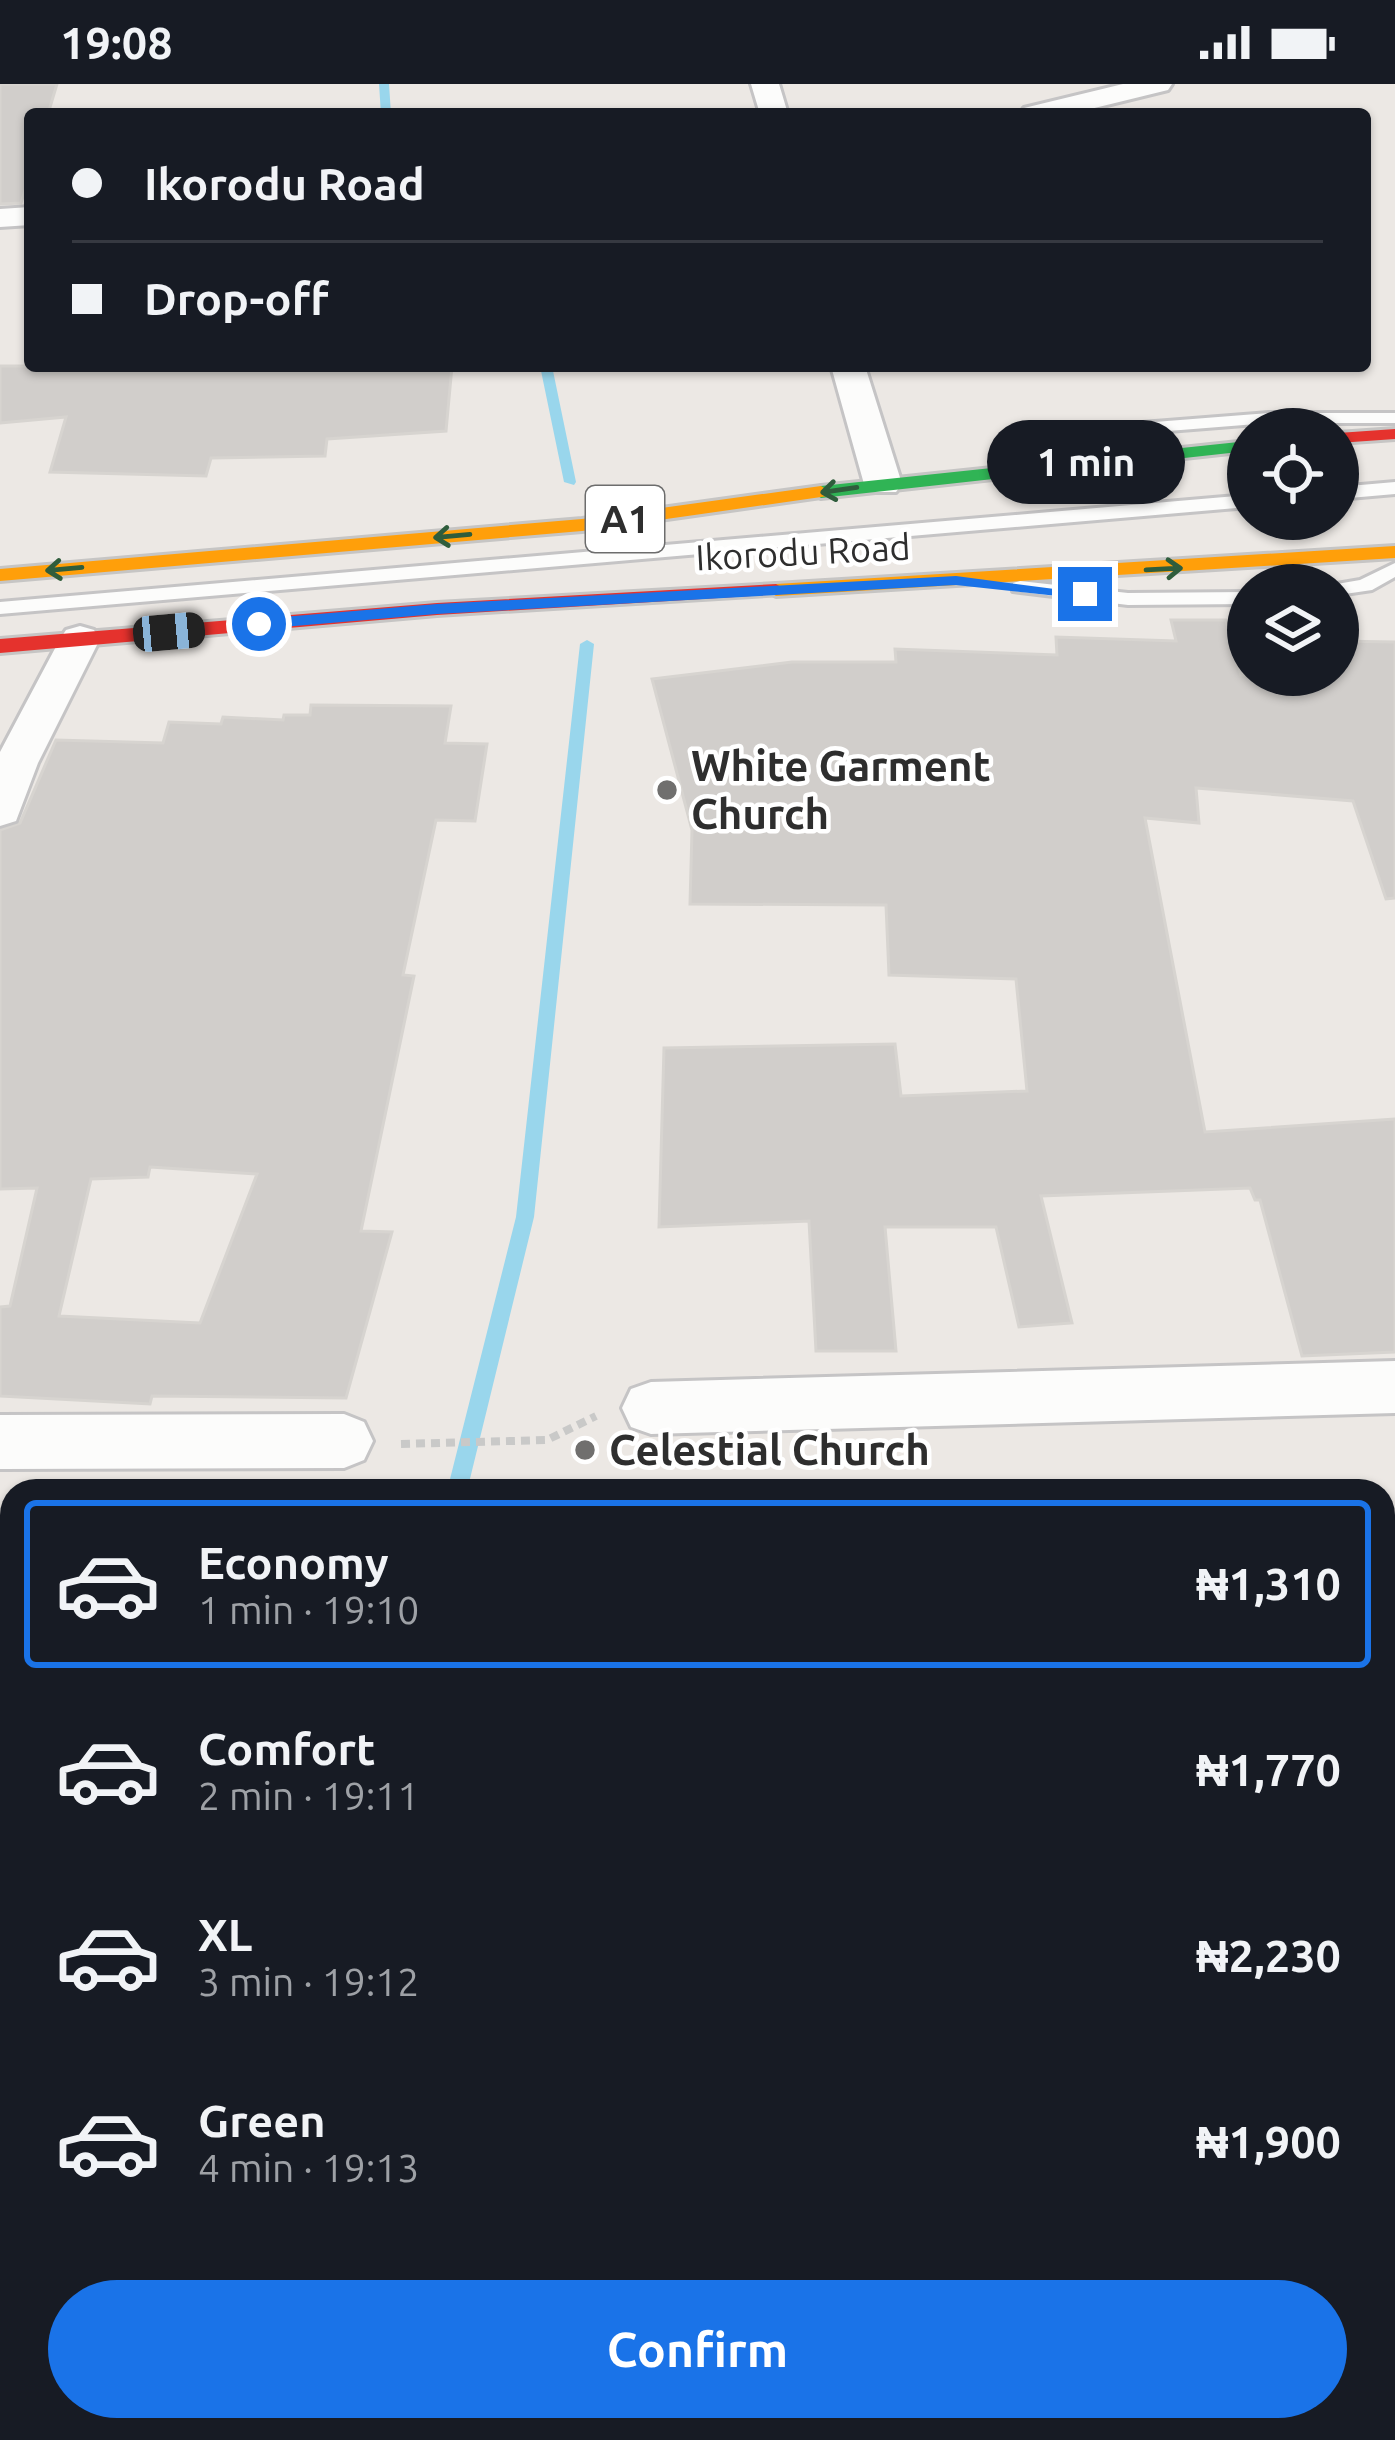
<!DOCTYPE html>
<meta charset="utf-8">
<style>
:root{--surface:#171b24;--page:#242831;--text:#f1f3f6;--muted:#9ea1a6;--line:#363941;--accent:#1a73e8}
body{margin:0;font-family:Ubuntu,sans-serif;background:var(--page);color:var(--text);height:100vh;display:flex;flex-direction:column;font-size:45px;white-space:nowrap}
*{box-sizing:border-box;margin:0}
p{font-size:39px;color:var(--muted)}
.icon{flex:none;width:66px;height:66px;fill:none;stroke:currentColor;stroke-width:2;stroke-linecap:round;stroke-linejoin:round}
.map{position:relative;flex:1;overflow:hidden}
.details{position:absolute;left:0px;top:1395px;width:1395px;height:963px;display:flex;flex-direction:column;background:var(--surface);border-radius:36px 36px 0 0;box-shadow:0 3px 9px #0004}
.details>*{flex:none}
.hud{position:absolute;left:24px;top:24px;width:1347px;height:264px;border-radius:12px;box-shadow:0 3px 9px #0004;display:grid;align-content:center;height:264px;padding:0 48px;background:var(--surface)}
.fabs{position:absolute;left:1227px;top:324px;display:grid;gap:24px}
.fabs a{display:grid;place-items:center;width:132px;height:132px;border-radius:50%;background:var(--surface);box-shadow:0 3px 9px #0004;font-size:60px}
.end{position:absolute;width:54px;height:54px;margin:-27px;border:15px solid #1a73e8;background:#fff;box-shadow:0 0 0 6px #fff}
.from{border-radius:50%}
.bubble{position:absolute;height:84px;border-radius:42px;background:var(--surface);box-shadow:0 3px 9px #0004;font-size:39px;font-weight:600;line-height:84px;text-align:center}
.car{position:absolute;width:36px;height:72px;margin:-36px -18px;border-radius:15px;box-shadow:0 0 9px 3px #0007;background:linear-gradient(#222 24%,#8ab4d8 0 40%,#222 0 76%,#8ab4d8 0 86%,#222 0)}
.hud b{display:flex;align-items:center;gap:42px;height:114px;font-size:45px}
.hud b+b{border-top:3px solid var(--line)}
.hud i{width:30px;height:30px;background:var(--text)}
ul{padding:21px 0 0;list-style:none}
li{display:flex;align-items:center;gap:36px;height:168px;margin:0 24px 18px;padding:0 24px;border:6px solid transparent;border-radius:12px}
li div{flex:1}
li b{display:block;font-size:45px}
li em{font-style:normal;font-weight:600}
li.on{border-color:var(--accent)}
li>.icon{width:108px;height:108px;stroke-width:1.5}
.cta{display:flex;gap:24px;margin-top:auto;padding:24px 48px}
.cta a{flex:1;height:138px;border-radius:72px;background:var(--accent);color:#fff;font-size:48px;font-weight:600;line-height:138px;text-align:center}
.status{display:flex;justify-content:space-between;align-items:center;height:84px;padding:0 60px;background:var(--surface);direction:ltr}
.status svg{height:33px;fill:currentColor}
.map>svg:first-child{display:block}
.lines{fill:none;stroke-linecap:round;stroke-linejoin:round}
.stream{fill:#99d6ec;fill-rule:evenodd}
.building{fill:#d1cecb;stroke:#d7d4d0;stroke-width:3;fill-rule:evenodd}
.lane-casing{stroke:#c5c4c5;stroke-width:6}
.street-casing{stroke:#c5c4c5;stroke-width:6}
.fast-casing{stroke:#c6c5c4;stroke-width:6}
.slow-casing{stroke:#c6c5c4;stroke-width:6}
.jam-casing{stroke:#c6c5c4;stroke-width:6}
.path{stroke:#c9c9c8;stroke-width:8;stroke-dasharray:9 6;stroke-linecap:butt}
.lane{fill:#fcfcfb;fill-rule:evenodd}
.street{fill:#fcfcfb;fill-rule:evenodd}
.fast{fill:#30b455;fill-rule:evenodd}
.slow{fill:#ff9f0a;fill-rule:evenodd}
.jam{fill:#e5322d;fill-rule:evenodd}
.oneway{stroke:#2f5d3c}
.route{fill:#1a73e8}
.poi-dot{fill:#706f6e;stroke:#fff;stroke-width:4.5}
.labels{text-anchor:middle;stroke-width:9;stroke-linejoin:round;paint-order:stroke}
.far-street-label{font-size:36px;fill:#2e2e2e;stroke:#fff}
.shield{fill:#fff;stroke:#6d6d6d;stroke-width:3}
.shield-label{font-size:39px;font-weight:bold;fill:#2e2e2e}
.poi-label{font-size:42px;font-weight:bold;fill:#2e2e2e;stroke:#fff;text-anchor:start}
</style>
<div class="status"><b>19:08</b><svg viewBox="0 0 49 12"><path d="M0 12V9h3v3zM5 12V6h3v6zM10 12V3h3v9zM15 12V0h3v12zM26 1h20v11H26zM47 4h2v5h-2z"/></svg></div>
<div class="map">
<svg width="1395" height="2356" viewBox="0 0 1395 2356">
<rect width="100%" height="100%" fill="#ece8e4"/>
<g class="lines">
<path class="stream" d="M379,0h10l2,30h-10z
M540,282h12l24,116 -2,3 -10,-3z
M587,556l7,4 -60,573 -67,274h-20l69,-274 64,-573z
M341,2346h26l-1,10h-26z"/>
</g>
<path class="building" d="M0,0h57l-9,30h-18v60l-9,29 -21,1z
M0,282h452l-6,65 -119,8 -2,17 -114,2 -5,18 -156,-4 16,-55 -66,6z
M1171,536h55l15,55h97v-34l57,1v256l-9,1 -33,-98 -157,-13 3,35 -54,-5 60,314 190,-13v233l-93,4 -42,-156h-5l-5,-12 -209,8 31,127 -53,4 -23,-100h-111l11,124h-80l-7,-130 -150,6 5,-179 231,-4 6,52 126,-5 -11,-112 -127,-4 -3,-70 -196,-1 2,-74 -40,-151 140,-17h104l-1,-13 162,6 -1,-18 120,4z
M311,621l140,1 -6,37 42,1 -12,77 -39,-1 -33,155 11,1 -53,255 31,1 -46,166 -194,-2 -2,8 -150,-8v-89l10,-1 27,-118 -37,1v-359l20,-7 36,-83 107,3 6,-21 52,2 2,-7 60,3 1,-5h26zM150,1083l107,7 -57,149 -141,-7 32,-137 57,-2z"/>
<g class="lines">
<g class="lane-casing">
<path id="lane" d="M1269,329h126v10h-126l-126,10 -128,35 -9,-5 136,-40z
M1395,398v12l-57,5v-12z
M1248,411v12l-1248,107v-12z
M1395,479v14l-23,13 -34,5v-10h-7l29,-5z
M1020,497l108,12 120,-1v12l-120,1 -115,-14v-8z"/>
</g>
<g class="street-casing">
<path id="street" d="M751,0h28l9,30h-28z
M1123,0h49l-4,6 -98,24h-50l4,-6z
M30,123v18l-30,2v-18z
M831,282h34l37,118 -6,8h-26l-6,-8z
M80,542l14,4 6,9 -62,124 -22,58 -16,5v-74l60,-113 6,-9z
M1395,1277v52l-744,21 -20,-7 -9,-19 9,-19 20,-7z
M344,1330l20,8 9,19 -9,19 -20,8 -344,1v-54z
M1383,1985l12,5v94l-12,-4z"/>
</g>
<g class="fast-casing">
<path id="fast" d="M1248,357v10l-427,47 -9,-6 9,-6z"/>
</g>
<g class="slow-casing">
<path id="slow" d="M821,402l9,6 -2,4 -246,35 -582,50v-12l582,-50z
M1395,462v12l-619,38 -10,-6 10,-6z"/>
</g>
<g class="jam-casing">
<path id="jam" d="M1395,345v10l-57,4v-10z
M776,500l10,6 -3,4 -346,21 -437,38v-14l437,-36z"/>
</g>
<path class="path" d="M401,1360l146,-4 49,-24"/>
<use href="#lane" class="lane"/>
<use href="#street" class="street"/>
<use href="#fast" class="fast"/>
<use href="#slow" class="slow"/>
<use href="#jam" class="jam"/>
</g>
<defs><path id="oneway-shaft" d="M-6 0H5M1.5-3L5.5 0L1.5 3" fill="none" stroke-width="1.6" stroke-linecap="round" stroke-linejoin="round" transform="scale(3)"/></defs>
<g class="oneway">
<use href="#oneway-shaft" transform="translate(839 406) rotate(172)"/>
<use href="#oneway-shaft" transform="translate(452 452) rotate(175)"/>
<use href="#oneway-shaft" transform="translate(64 485) rotate(175)"/>
<use href="#oneway-shaft" transform="translate(1164 485) rotate(-3)"/>
</g>
<path class="route" d="M956,492l137,18 -8,5 -129,-14 -519,29 -178,15 -8,-5 8,-5 178,-15z"/>
<g class="poi-dot">
<circle cx="667" cy="706" r="12"/>
<circle cx="585" cy="1366" r="12"/>
</g>
<g class="labels">
<g class="far-street-label">
<text transform="translate(803 468) rotate(-3)" y="13">Ikorodu Road</text>
</g>
<rect class="shield" x="586" y="402" width="78" height="66" rx="9"/>
<g class="shield-label">
<text x="625" y="449">A1</text>
</g>
<g class="poi-label">
<text x="691" y="697">White Garment<tspan x="691" dy="48">Church</tspan></text>
<text x="609" y="1381">Celestial Church</text>
</g>
</g>
</svg>
<div class="fabs">
<a><svg class="icon" aria-label="locate" viewBox="0 0 24 24"><circle cx="12" cy="12" r="6"/><path d="M12 2v4M12 18v4M2 12h4M18 12h4"/></svg></a>
<a><svg class="icon" aria-label="layers" viewBox="0 0 24 24"><path d="M12 4l9 5-9 5-9-5zM3 14l9 5 9-5"/></svg></a>
</div>
<i class="end from" style="left:259px;top:540px"></i>
<i class="end" style="left:1085px;top:510px"></i>
<div class="bubble" style="left:987px;top:336px;width:198px">1 min</div>
<i class="car" style="left:169px;top:548px;rotate:85deg"></i>
<div class="hud">
<b><i class="from"></i>Ikorodu Road</b>
<b><i></i>Drop-off</b>
</div>
<section class="details">
<ul>
<li class="on"><svg class="icon" aria-label="car" viewBox="0 0 24 24"><path d="M5 17H2v-5l4-1 3-4h7l3 4 3 1v5h-3M9 17h6M6 11h13"/><circle cx="7" cy="17" r="2"/><circle cx="17" cy="17" r="2"/></svg><div><b>Economy</b><p>1 min · 19:10</p></div><em>₦1,310</em></li>
<li><svg class="icon" aria-label="car" viewBox="0 0 24 24"><path d="M5 17H2v-5l4-1 3-4h7l3 4 3 1v5h-3M9 17h6M6 11h13"/><circle cx="7" cy="17" r="2"/><circle cx="17" cy="17" r="2"/></svg><div><b>Comfort</b><p>2 min · 19:11</p></div><em>₦1,770</em></li>
<li><svg class="icon" aria-label="car" viewBox="0 0 24 24"><path d="M5 17H2v-5l4-1 3-4h7l3 4 3 1v5h-3M9 17h6M6 11h13"/><circle cx="7" cy="17" r="2"/><circle cx="17" cy="17" r="2"/></svg><div><b>XL</b><p>3 min · 19:12</p></div><em>₦2,230</em></li>
<li><svg class="icon" aria-label="car" viewBox="0 0 24 24"><path d="M5 17H2v-5l4-1 3-4h7l3 4 3 1v5h-3M9 17h6M6 11h13"/><circle cx="7" cy="17" r="2"/><circle cx="17" cy="17" r="2"/></svg><div><b>Green</b><p>4 min · 19:13</p></div><em>₦1,900</em></li>
</ul>
<div class="cta"><a>Confirm</a></div>
</section>
</div>
